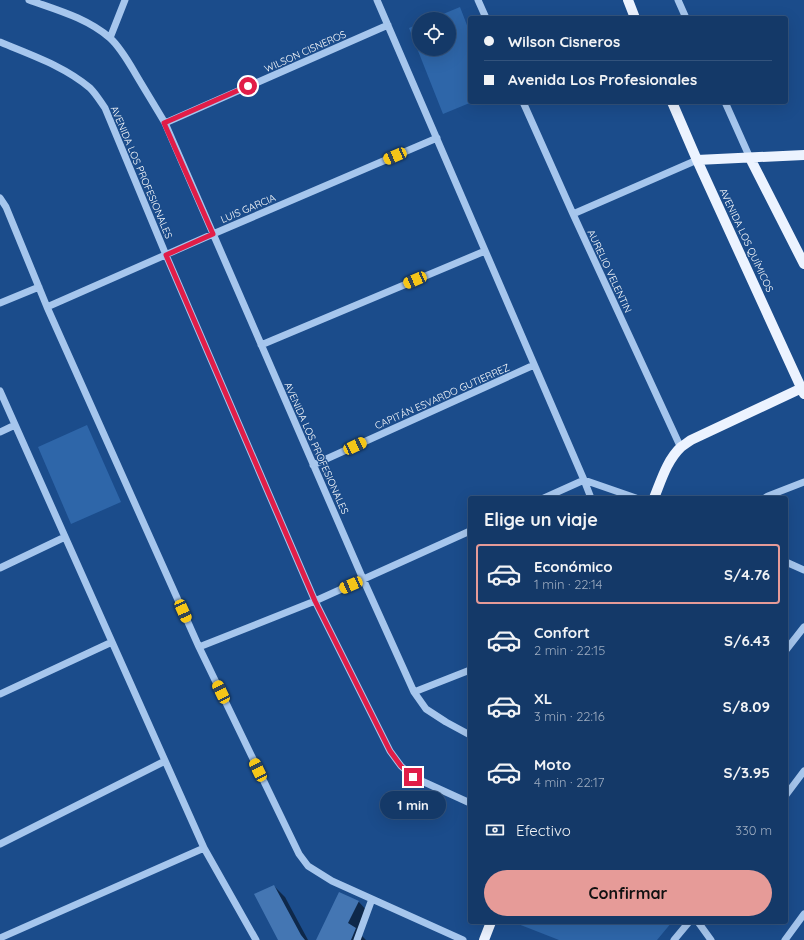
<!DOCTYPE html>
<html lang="es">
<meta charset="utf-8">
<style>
:root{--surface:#143968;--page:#1d406e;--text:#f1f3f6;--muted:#9dacc0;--line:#33537c;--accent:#e69b98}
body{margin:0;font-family:Quicksand,sans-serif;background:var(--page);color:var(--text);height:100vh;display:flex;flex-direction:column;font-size:15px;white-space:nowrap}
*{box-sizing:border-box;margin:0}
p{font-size:13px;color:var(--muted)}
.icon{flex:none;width:22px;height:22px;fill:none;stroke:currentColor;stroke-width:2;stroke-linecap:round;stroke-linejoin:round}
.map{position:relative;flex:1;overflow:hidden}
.panel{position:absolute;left:468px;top:496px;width:320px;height:428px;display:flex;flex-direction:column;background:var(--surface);border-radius:4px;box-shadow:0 4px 16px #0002,0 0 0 1px var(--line)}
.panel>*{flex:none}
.top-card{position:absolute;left:468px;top:16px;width:320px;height:88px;border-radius:4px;box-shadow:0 4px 16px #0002,0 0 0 1px var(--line);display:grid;align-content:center;height:88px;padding:0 16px;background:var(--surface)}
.controls{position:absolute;left:412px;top:12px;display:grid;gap:8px}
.controls a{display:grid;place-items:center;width:44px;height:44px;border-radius:50%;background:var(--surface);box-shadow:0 4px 16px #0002,0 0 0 1px var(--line);font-size:20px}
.end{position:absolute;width:18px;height:18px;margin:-9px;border:5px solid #e11d48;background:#fff;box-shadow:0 0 0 2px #fff}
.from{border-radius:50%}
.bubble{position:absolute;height:28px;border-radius:14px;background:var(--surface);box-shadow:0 4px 16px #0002,0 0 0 1px var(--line);font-size:13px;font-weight:700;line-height:28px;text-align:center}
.car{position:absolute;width:12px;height:24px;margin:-12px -6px;border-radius:5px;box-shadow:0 0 3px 1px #0007;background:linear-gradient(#f5c518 24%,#345 0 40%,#f5c518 0 76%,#345 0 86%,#f5c518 0)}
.top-card b{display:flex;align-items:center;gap:14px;height:38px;font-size:15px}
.top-card b+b{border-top:1px solid var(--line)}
.top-card i{width:10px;height:10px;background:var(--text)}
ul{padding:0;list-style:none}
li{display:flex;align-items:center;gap:12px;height:60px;margin:0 8px 6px;padding:0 8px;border:2px solid transparent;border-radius:4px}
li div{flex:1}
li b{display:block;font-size:15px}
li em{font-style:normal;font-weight:700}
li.active{border-color:var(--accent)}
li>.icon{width:36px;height:36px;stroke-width:1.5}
h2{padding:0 16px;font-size:18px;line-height:48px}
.pay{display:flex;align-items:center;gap:10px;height:44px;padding:0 16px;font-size:15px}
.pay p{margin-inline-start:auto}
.action{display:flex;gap:8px;margin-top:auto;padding:8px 16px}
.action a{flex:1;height:46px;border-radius:24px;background:var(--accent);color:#111;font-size:16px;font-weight:700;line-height:46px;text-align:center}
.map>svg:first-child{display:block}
.green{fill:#2e66a9}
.shadow{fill:#0007}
.building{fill:#4476b3}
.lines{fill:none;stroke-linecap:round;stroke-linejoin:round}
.minor{stroke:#a6c6ed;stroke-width:7}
.major{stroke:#ecf3ff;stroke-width:10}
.route{stroke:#e11d48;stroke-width:5}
.labels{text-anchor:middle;stroke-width:3;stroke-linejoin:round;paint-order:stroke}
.street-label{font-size:10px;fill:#fff;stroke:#1b4c8b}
</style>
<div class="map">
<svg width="804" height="940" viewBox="0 0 804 940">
<rect width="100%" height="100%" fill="#1b4c8b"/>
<path class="green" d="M460,7l10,26v69h2l-29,12 -34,-86 10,-4v25h30v-30h-18z
M87,425l34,77 -50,22 -33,-77z
M513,922h159l-15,18h-98z"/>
<path class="shadow" d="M274,886l11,11 23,43h-29z
M358,901l11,12 -10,20 7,7h-48z"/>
<path class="building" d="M274,885l27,50 4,5h-27l-24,-46z
M339,892l20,9 -11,22 8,5 -5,12h-35z"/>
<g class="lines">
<path class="minor" d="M29,0c28,10 58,18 81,38 10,9 18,23 25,35 10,17 20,33 30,50l198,456 51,113 12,17 20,13 24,13
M377,0l207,480 7,18
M478,0l8,18
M678,0l8,18
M110,38l15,-38
M0,42c31,13 64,24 90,46 6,6 10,13 15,20l61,147 149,346 75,150 11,15 12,11 57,26
M523,102l50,112 108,234
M725,102l25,56
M165,123l223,-98
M0,198l6,9 41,100 152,340 100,207 9,12 24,15 131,59
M573,214l124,-54
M0,303l39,-16
M47,307l166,-73 224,-96
M261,345l224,-94
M0,391l204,457 52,92
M0,432l15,-7
M313,465l221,-100
M544,498l40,-18 52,18
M765,498l3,-2 36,-14
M786,562l18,8
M0,568l65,-31
M199,647l116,-46 155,-70
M786,650l18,-23
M414,692l56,-22
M0,694l112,-52
M786,795l18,-24
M0,844l165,-83
M698,922l13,18
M0,938l204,-90
M357,940l15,-41
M674,940l15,-18
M785,940l19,-26"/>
<path class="major" d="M628,0l7,18
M672,102l25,58 107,234
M750,158l54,106
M697,160l107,-5
M654,498c7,-17 13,-38 27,-51 3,-2 7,-5 10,-7l113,-53
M484,940l7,-18"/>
</g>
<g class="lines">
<path class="route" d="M248,86l-84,37 49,111 -47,21 149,346 75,150 11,15 12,11"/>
</g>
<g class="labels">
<g class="street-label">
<text transform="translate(305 51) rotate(-24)" y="4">WILSON CISNEROS</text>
<text transform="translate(142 172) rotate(67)" y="4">AVENIDA LOS PROFESIONALES</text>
<text transform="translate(248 208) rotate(-23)" y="4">LUIS GARCIA</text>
<text transform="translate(747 240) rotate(65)" y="4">AVENIDA LOS QUÍMICOS</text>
<text transform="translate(610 271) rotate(65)" y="4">AURELIO VELENTIN</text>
<text transform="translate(442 396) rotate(-24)" y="4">CAPITÁN ESVARDO GUTIERREZ</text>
<text transform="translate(317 448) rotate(66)" y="4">AVENIDA LOS PROFESIONALES</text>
</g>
</g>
</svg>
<div class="controls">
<a><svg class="icon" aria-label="locate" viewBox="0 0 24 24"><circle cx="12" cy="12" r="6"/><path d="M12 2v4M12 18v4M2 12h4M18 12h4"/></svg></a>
</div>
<i class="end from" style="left:248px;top:86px"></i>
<i class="end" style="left:413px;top:777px"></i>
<div class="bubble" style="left:380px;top:791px;width:66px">1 min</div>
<i class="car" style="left:395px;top:156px;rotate:247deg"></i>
<i class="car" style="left:415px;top:280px;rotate:247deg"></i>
<i class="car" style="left:355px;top:446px;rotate:65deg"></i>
<i class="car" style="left:351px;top:585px;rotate:246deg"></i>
<i class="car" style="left:183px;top:611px;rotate:156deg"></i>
<i class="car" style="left:221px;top:692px;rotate:334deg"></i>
<i class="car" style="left:258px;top:770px;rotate:334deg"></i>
<div class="top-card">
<b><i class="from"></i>Wilson Cisneros</b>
<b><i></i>Avenida Los Profesionales</b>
</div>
<section class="panel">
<h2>Elige un viaje</h2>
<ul>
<li class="active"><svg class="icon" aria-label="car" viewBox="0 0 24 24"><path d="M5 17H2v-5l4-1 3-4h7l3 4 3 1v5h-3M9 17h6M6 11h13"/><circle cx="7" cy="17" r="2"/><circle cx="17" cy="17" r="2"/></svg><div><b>Económico</b><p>1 min · 22:14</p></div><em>S/4.76</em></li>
<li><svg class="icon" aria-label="car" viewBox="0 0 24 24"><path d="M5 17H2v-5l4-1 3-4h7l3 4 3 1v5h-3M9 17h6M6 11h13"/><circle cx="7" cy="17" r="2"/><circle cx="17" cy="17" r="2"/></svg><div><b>Confort</b><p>2 min · 22:15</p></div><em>S/6.43</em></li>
<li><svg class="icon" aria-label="car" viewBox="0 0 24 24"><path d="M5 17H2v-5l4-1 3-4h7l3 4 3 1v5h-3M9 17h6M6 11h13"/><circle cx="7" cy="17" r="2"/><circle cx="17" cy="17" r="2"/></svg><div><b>XL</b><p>3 min · 22:16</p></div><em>S/8.09</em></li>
<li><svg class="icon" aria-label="car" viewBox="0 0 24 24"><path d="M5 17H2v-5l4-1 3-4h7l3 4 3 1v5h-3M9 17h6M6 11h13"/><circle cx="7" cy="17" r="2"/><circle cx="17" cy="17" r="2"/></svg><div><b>Moto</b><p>4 min · 22:17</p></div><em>S/3.95</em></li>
</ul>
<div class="pay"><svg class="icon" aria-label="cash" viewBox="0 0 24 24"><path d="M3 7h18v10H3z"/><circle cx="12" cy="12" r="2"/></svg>Efectivo<p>330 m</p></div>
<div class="action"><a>Confirmar</a></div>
</section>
</div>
